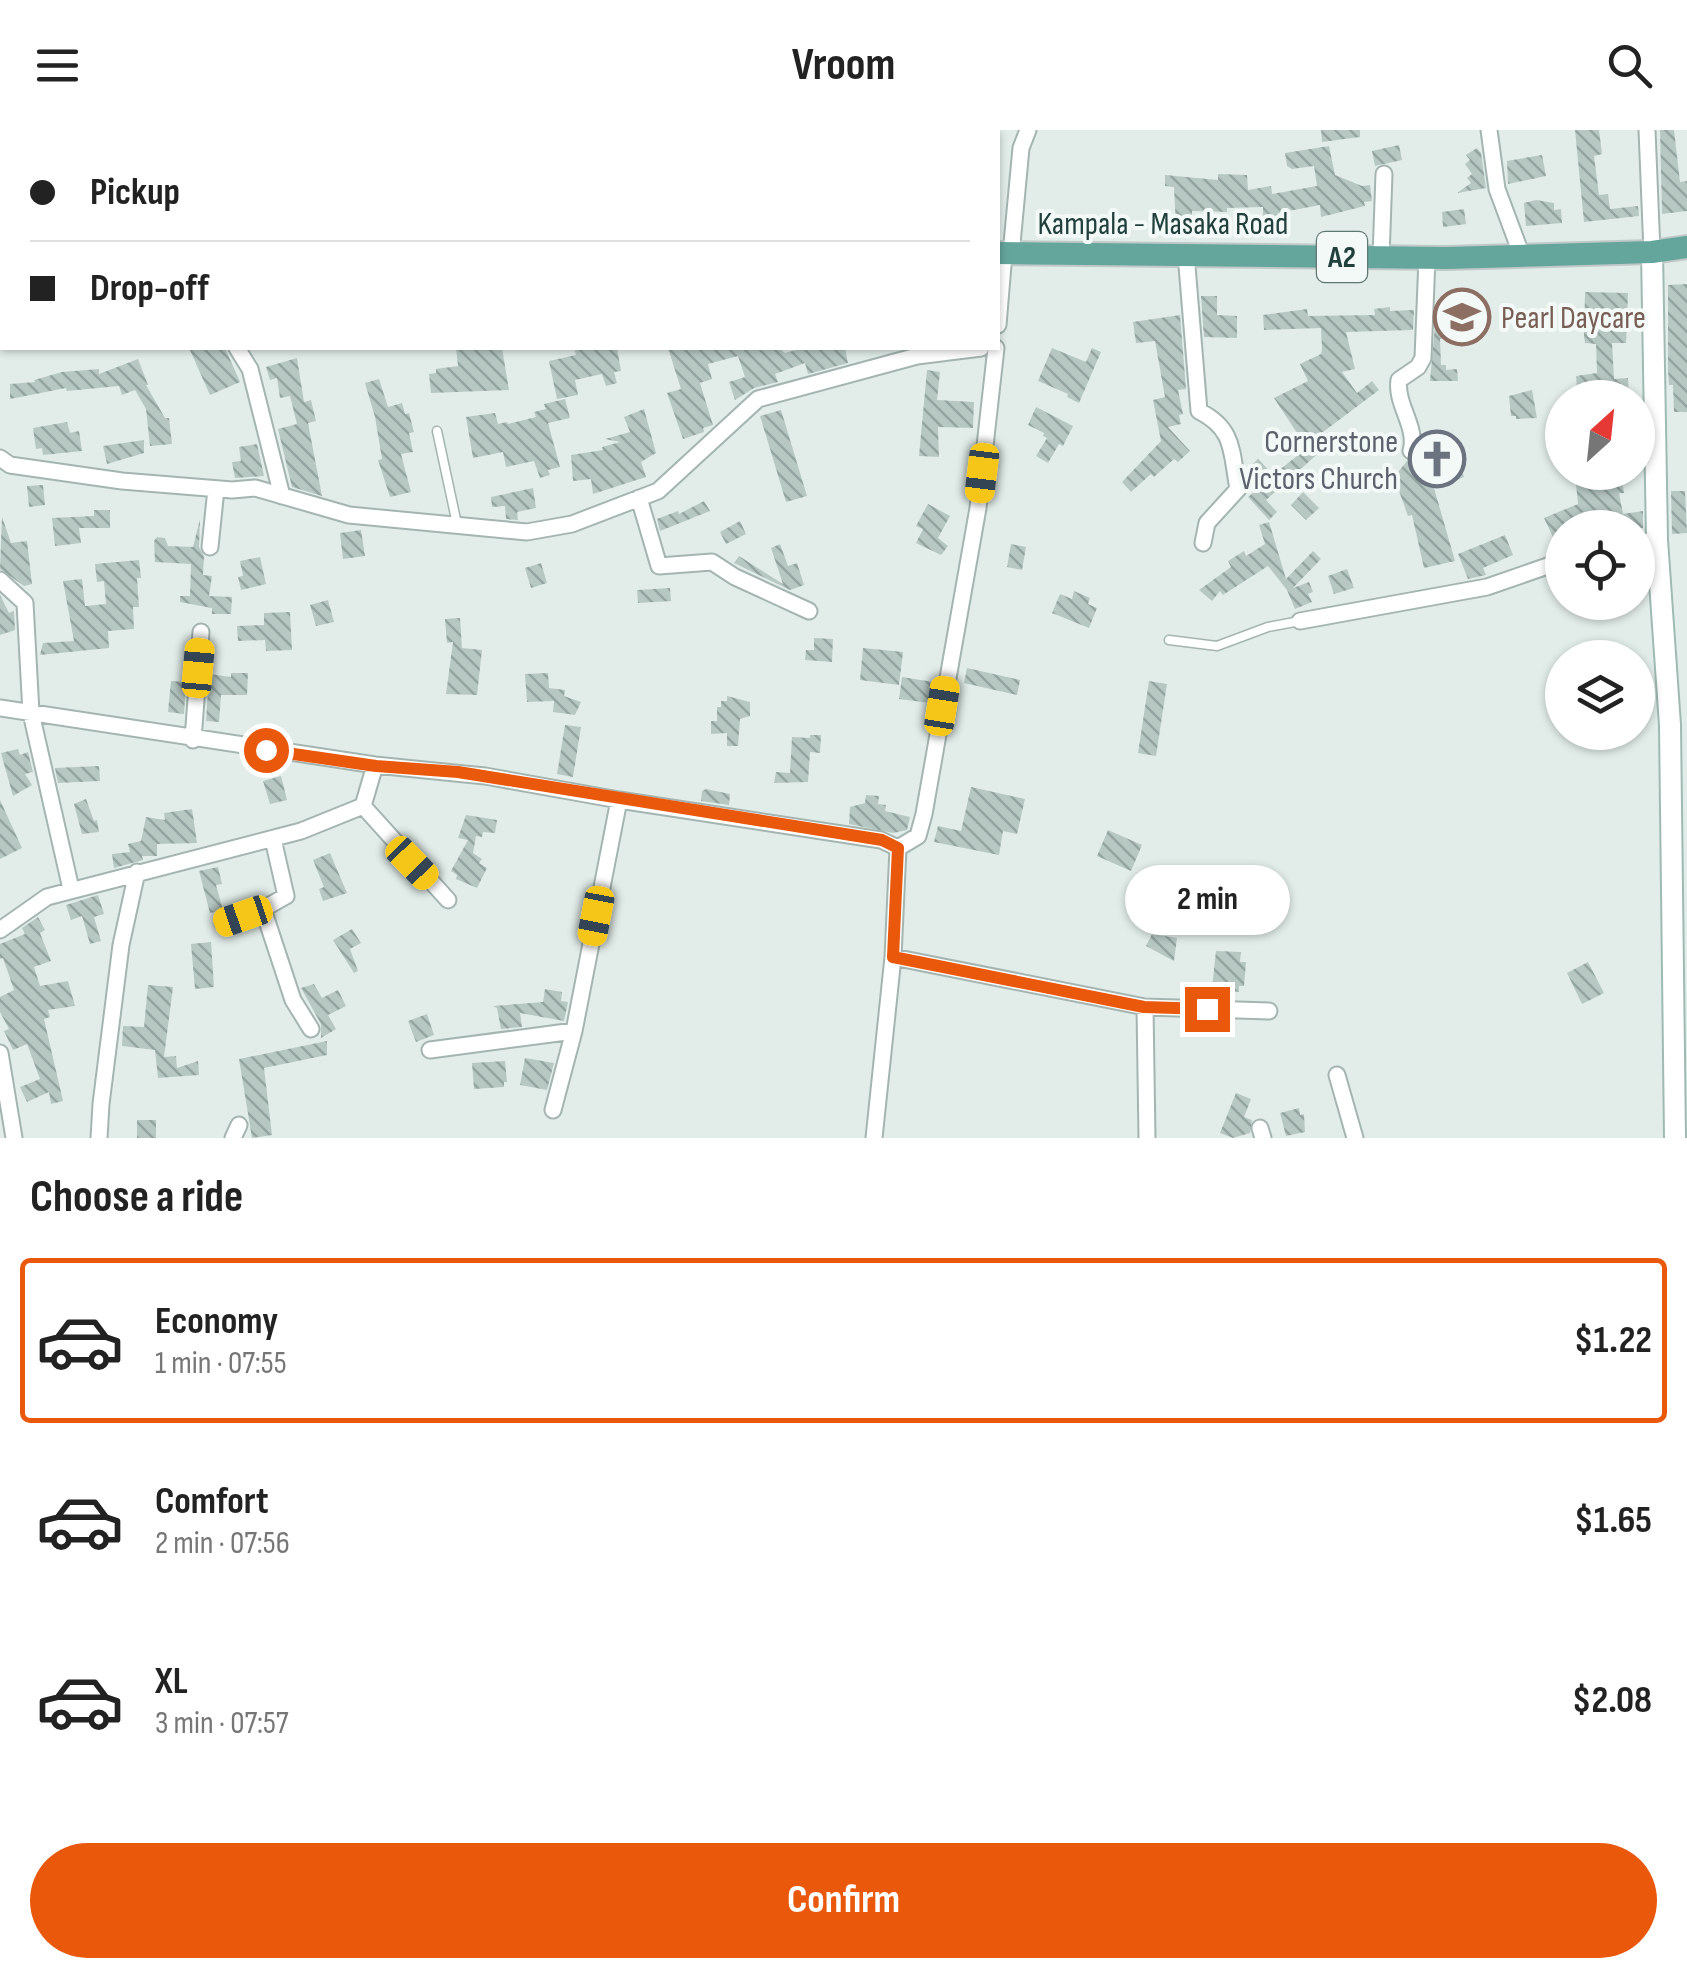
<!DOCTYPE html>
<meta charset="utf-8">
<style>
:root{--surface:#fff;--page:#f2f2f2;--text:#222;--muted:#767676;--line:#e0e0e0;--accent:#ea580c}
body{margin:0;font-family:"Sofia Sans Condensed",sans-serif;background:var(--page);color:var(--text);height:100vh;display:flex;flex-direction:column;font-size:38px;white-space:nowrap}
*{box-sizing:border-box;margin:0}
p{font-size:32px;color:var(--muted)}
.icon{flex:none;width:55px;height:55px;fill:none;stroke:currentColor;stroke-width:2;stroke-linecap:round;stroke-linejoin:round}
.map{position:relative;height:1008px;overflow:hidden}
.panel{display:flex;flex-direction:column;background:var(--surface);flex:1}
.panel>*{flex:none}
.guide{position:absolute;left:0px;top:0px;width:1000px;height:220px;box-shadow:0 2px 8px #0004;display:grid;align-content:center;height:220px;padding:0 30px;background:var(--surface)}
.needle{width:65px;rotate:27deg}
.fabs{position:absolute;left:1545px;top:250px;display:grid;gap:20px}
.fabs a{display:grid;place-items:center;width:110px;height:110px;border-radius:50%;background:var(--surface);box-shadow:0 2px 8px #0004;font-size:50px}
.end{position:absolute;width:45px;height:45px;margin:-22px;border:12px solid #ea580c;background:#fff;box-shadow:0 0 0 5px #fff}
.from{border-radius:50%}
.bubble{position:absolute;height:70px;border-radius:35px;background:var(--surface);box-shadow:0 2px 8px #0004;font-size:32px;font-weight:700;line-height:70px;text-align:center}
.car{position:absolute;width:30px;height:60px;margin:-30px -15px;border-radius:12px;box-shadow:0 0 8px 2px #0007;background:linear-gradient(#f5c518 24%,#345 0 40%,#f5c518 0 76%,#345 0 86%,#f5c518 0)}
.guide b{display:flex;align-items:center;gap:35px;height:95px;font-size:38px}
.guide b+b{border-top:2px solid var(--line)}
.guide i{width:25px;height:25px;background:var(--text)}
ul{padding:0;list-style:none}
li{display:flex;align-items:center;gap:30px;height:165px;margin:0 20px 15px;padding:0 10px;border:5px solid transparent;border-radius:10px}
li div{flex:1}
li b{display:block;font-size:38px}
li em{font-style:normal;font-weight:700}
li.current{border-color:var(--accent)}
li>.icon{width:90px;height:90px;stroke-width:1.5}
h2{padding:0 30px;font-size:45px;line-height:120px}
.button{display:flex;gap:20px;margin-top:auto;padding:20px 30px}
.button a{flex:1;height:115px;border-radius:60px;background:var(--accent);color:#fff;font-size:40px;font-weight:700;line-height:115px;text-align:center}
header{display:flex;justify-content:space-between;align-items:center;height:130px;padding:0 30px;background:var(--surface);font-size:45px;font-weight:700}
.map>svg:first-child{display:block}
.building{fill:url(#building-back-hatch)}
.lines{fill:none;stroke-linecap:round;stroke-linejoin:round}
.lane-casing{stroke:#a4b5b1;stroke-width:11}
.street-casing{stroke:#a4b5b1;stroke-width:19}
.secondary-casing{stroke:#9fbab3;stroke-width:24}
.primary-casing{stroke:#c1c9c8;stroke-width:26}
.lane{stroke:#fff;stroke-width:8}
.street{stroke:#fff;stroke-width:15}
.secondary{stroke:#fff;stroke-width:20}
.primary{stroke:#64a59c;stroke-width:22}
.route{stroke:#ea580c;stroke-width:12}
.labels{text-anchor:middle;stroke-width:8;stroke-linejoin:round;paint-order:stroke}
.shield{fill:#f3f9f7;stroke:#607773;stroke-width:2.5}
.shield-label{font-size:30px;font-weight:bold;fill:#213f3b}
.street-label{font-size:32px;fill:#213f3b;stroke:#f3f9f7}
.education-label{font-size:32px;fill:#785e54;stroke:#f3f9f7;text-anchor:start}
.worship-label{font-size:32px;fill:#5b616d;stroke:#f3f9f7;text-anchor:end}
</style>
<header><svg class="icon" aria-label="menu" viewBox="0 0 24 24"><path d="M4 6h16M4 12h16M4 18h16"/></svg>Vroom<svg class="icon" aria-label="search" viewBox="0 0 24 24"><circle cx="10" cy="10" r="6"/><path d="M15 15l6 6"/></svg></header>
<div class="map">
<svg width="1687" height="1008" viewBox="0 0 1687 1008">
<defs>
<pattern id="building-back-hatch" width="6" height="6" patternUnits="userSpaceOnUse" patternTransform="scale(2.5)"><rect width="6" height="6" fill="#b7c8c3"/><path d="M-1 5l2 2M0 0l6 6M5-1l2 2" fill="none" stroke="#94a4a0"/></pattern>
</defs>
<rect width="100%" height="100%" fill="#e2ede9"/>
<path class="building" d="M1321,0h39v7l-38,5z
M1575,0h24l3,24 -8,2 5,39 9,-1 2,15 28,-3 1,10 -55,6z
M1660,0h14l6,52 7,-1v30l-25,3z
M1399,15l3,15 -27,6 -3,-15z
M1329,16l6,29 27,11 8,-1 2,16 -8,1 1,4 -44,11 -1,-12 -42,8v13h-15v-19l-36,1v4l-35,-1v15h-16l-2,-39 -9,-1v-11l53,5v-6l29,1 1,15 23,-4 1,8 45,-8 -3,-20 -22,3 -5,-3 -2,-13z
M1477,18l4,5 5,35 -29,5 14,-10 -4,-5 5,-4 -7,-10 5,-4 -4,-5z
M1542,25l4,21 -38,8 -1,-23z
M1536,70l18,3v7l7,-1 1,14 -36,3 -2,-23z
M1464,79l2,15 -23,3 -1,-15z
M1687,154v128h-13l-1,-27h-4l-1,-15v-85z
M1585,162l43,1 -2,50h-14l2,36 14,-1 1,17 -47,3v-10l-5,1 -1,-13 21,-3 -1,-29 -11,-1 -1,-6z
M1201,166h16v19l20,1v22l-33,-1z
M1390,177v4l24,-1 -1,20 -67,2 9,37 -13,3 15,21 15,-12 7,9 -56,42 9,9 -66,59 11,12 -8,8 -21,-23 11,-9 -13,-18 12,-11 15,16 34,-27 -33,-50 34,-17 -8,-17 21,-10 1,-5 -1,-21 -57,2 -1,-15 44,-6 1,7 67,-1 -1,-6z
M1180,185l6,74 -8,1 5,24 -4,1 2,9 -13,3 22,24 -12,11 -4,-3 -20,18 -3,-3 -20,18 -9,-10 39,-41 -8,-41 12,-3 -10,-56 -19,2 -3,-21z
M1436,185h29l1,22 -26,2 1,26h5v5l11,-1 1,12h-28z
M189,218h36l15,34 -30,13z
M456,218h46l7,42 -78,3 -2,-19 7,-1v-4l22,-3z
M574,218h43l4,23 -7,1 3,11 -11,3 -4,-12 -27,6 3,15 -21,4 -8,-38 27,-6z
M668,218h111l6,5 18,-5h42l3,15 -40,11 -3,-11 -30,11 3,8 -24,6 -19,12 -6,-18 16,-5 -7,-21 -30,8 4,15 -12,4 13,42 -10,3 1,4 -21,7 -16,-46 14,-4z
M1052,218l34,14 6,-14 9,4 -22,51 -12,-6 1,-3 -30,-13z
M297,228l7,44 7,-2 5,21 -8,2 14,73 -30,-9 -14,-58 19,-5 -7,-28 -10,2 -3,-20 -7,2 -4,-13z
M138,229l10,26h-2l19,33h4l3,26 -22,2 -4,-37 -11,-19 -13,5 -3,-9 -52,5 -1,-3 -56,11v-15l25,-2 -1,-2 28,-8 37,-3v5z
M927,240l13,2 -3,28 37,2 -1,26 -35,-1 1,30 -20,-1z
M379,249l9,28 14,-4 3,11 4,-1 5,19 -5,1 4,19 -12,2 10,38 -21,5 -12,-37 4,-1 -7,-42 -10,-34z
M1532,260l5,28 -21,1v-3h-5l-2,-20z
M565,269l5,19 -22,5 12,44 -12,3 2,5 -10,3 -6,-17 -28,6 -3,-15 -30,6 -7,-41 29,-4 3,11 9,-2 1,2 28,-7 -2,-5 12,-3 -2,-5z
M1036,277l37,19 -10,20 -4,-2 -11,19 -12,-7 11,-18 -4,-2 1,-3 -16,-8z
M644,279l12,44 -15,9 5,15 -53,17 -2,-15 -18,2 -2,-26 32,-5 -1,-3 18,-5 -15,-3 25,-7 -6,-15z
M781,280l26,86 -21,6 -26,-86z
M67,292l3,11 9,-2 3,20 -39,4 -1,-7 -6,1 -3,-21z
M144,310v13l-37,11 -4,-18z
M257,314l7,32 -29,2 -3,-16 9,-1 -2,-14z
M1458,329l6,18 -30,11 21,73 -31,7 -12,-53 -4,1 -14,-39 13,-16 20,5 1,4z
M1575,342h46l3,21h-5l4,21 20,-3v17h-30l-2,-9 -9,2 -1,-7 -30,6 3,8h-12v22h-3l-15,-32 34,-14z
M43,355l2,20 -16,2 -2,-21z
M533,358l3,20 -19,4 1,8 -12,-1 -1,-13 -13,1 -1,-10z
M1671,361h14l2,42 -15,1z
M1303,362l16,16 -13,12 -15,-15z
M704,371l6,10 -50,20 -3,-12 21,-8 1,3z
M928,374l22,12 -12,22 10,8 -7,9 -25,-12 7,-14 -7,-3z
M94,380h16v18h-31l2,15 -26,3 -3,-28 42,-2z
M2,387l9,26 16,-2 5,43 -8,2 -24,-17z
M200,389l-1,28 5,9 -1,19 9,1 -3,20 23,1 -1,17h-19v-6l-32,-6v-6h10l1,-32 -36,-2 -1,-21 3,-4 8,1 3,8 25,1z
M740,391l6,13 -20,10 -6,-12z
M1269,392l17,57 27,-28 8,8 -28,29 16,-6 4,10 -5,2 4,8 -17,7 -8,-19 -19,-24 -45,29 -3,-4 -8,10 -13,-11 32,-23 -3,-6 16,-10 2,5 19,-12 -6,-19z
M361,400l4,26 -22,3 -3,-26z
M1505,405l8,20 -30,13 3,7 -18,4 -10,-25z
M780,414l8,22 9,-3 7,22 -14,5 -56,-27 5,-7 44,28 -12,-36z
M1011,414l15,3 -4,23 -15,-3z
M260,427l6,27 -25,6 -3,-13 5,-1 -3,-15z
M139,430l2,18h-4l2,29h-6l1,22 -26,2 1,17 -69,7 3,-12 31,-2 -11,-60 19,-2 3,27 21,-2 -2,-23 -7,1 -2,-18z
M541,433l6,20 -16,5 -6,-20z
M1347,439l7,19 -20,6 -6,-18z
M670,458l1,13 -33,2 -1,-13z
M1074,461l16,7 -2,6 9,4 -8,20 -37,-15 8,-19 12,5z
M0,465l9,18 5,-2 1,19 -15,5z
M328,470l6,22 -18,4 -6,-21z
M290,482l2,38 -26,1 -1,-11 -27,1 -1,-15 27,-1v-12z
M460,488l2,30 20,2 -5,45 -31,-1 7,-52 -6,1 -2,-24z
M814,508l19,1 -1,23 -27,-2 1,-10h8z
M863,518l40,4 -4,33 -39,-5z
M967,538l53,12 -3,15 -53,-12z
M231,543h17l-1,22h-26l-2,27 -13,-1 3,-47 22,3z
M548,543l1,15 16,2 -1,6 17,6 -6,13 -22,-3 1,-11 -27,1 -2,-28z
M902,547l31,5 -3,21 -31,-4z
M171,551l15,1 -2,32 -16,-2z
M1149,551l18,3 -11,72 -18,-3z
M727,566l23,6v14l-10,3 -2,27h-11v-13l-16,1v-13h6v-14h4v-6h6z
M565,595l16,2 -8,50 -16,-3z
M810,605h11l-1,18 -10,-1 -2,30 -34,1 2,-11 14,1 2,-36 18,1z
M18,619l2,6 8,-3 5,20 -8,2 7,11 -19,11 -12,-43z
M99,636l1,15 -42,2 -3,-15z
M281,646l6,24 -17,4 -7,-23z
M971,657l54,12 -8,35 -14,-3 -4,24 -65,-13 4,-16 23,5z
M706,659l24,5 -1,11 -28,-4 1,-10z
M866,665l13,1 -1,8 8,1 -1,6 25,6 -3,13 -14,3 -44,-9 1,-17 15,-4z
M86,669l8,22 3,-1 2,12 -17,2 -8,-30z
M0,670l22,48 -22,11z
M192,679l5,34 -40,1v12h-15l1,4 -29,8 -2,-14 18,-2 -2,-8 13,-3 5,-24 19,3 -1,-7z
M466,685l31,5 -2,13 -12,-1 -1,5 -6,-1 -3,17 9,6 -3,4 8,5 -10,20 -21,-9 1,-4 -6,-4 17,-31 -10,-2z
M1108,700l34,15 -11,26 -34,-15z
M330,723l17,40 -24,8 -4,-12 5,-2 -11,-27z
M218,737l4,17 -6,1 7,25 -13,3 -11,-42z
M98,765l6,19 -10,3 7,24 -11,3 -8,-28 -11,4 -5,-15z
M38,787l7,13 -5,3 11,28 -17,6 6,19 28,-5 7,25 -27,4 2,7 -6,2 19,82 -12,3 -2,-12 -22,10 -7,-15 20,-8 -13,-35 -14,6 -9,-19 5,-2 -9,-17v-15l14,-7 -11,-32 -3,1v-15l25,-10 -3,-6z
M352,799l9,14 -11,6 8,22 -4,2 -21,-33z
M1152,804l25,4 -3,23 -28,-15z
M211,812l3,45 -19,2 -4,-45z
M1216,821l25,1 -1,10h6l-2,24h-5v6l-27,-4z
M1588,832l16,31 -22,11 -15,-31z
M314,854l8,14 16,-8 8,16 -18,9 8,14 -15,9v-14l-20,-36z
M148,855l25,2 -9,70 12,-1 1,12 21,-7 1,14 -41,3 -3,-28 -33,-4 1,-20 21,1z
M545,859l17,3 -1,9 7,1 -4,19 -44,-8 2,14 -21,2 -4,-21 -4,-2 50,-4z
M427,884l7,21 -18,7 -8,-21z
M327,911v14l-63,13 8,67 -20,3 -13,-79z
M525,928l29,5 -7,27 -27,-5z
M505,931l2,21h-3v5l-30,2 -2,-26z
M1236,963l15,6 -7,18 8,3 -2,13 -17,5 -13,-5z
M1299,978l1,7 4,-1 1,18 -19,4 -6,-23z
M137,990h19v18h-19z"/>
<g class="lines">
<g class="lane-casing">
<path id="lane" d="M437,301l20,93
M1169,510l48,6 51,-19 32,-6"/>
</g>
<g class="street-casing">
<path id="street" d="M120,0l1,2
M232,0l1,2
M703,0l1,2
M1489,0l8,59 25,67
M1647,0l5,122
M246,2l9,-2
M518,2l7,-2
M0,14l2,1
M1011,124l10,-106 7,-18
M1186,124l13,157c36,18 32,41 39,78l-31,34 -4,20
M1381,127l3,-83
M998,195l6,-72
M237,218l13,21 32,127
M1411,321c7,-24 -16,-47 -12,-71l19,-13 5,-9 4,-100
M0,328l10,7 112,16 110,9 23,-2 94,27 178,17 45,-8 86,-33 100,-92 159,-43 64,-8
M639,368l20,68 53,-4 23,15 74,34
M1638,413l19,-3
M210,417l6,-58
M0,450l25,23 6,110 40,176
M1300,491l187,-34 75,-26
M0,578l375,57 110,11 134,24 262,40 17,8 20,-12 6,-22 54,-306 18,-160
M193,610l8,-108
M363,676l85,94
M363,676l12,-41
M263,779l30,91 18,29
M223,793l40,-14 23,-13 -13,-57
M0,800l47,-33 254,-66 62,-25
M893,827l252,50 124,4
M1145,877l2,131
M430,920l144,-19
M0,923l14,85
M1337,945l18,63
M553,980l21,-79 45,-231
M1260,998l3,10
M99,1008l2,-34 20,-159 16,-73
M233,1008l6,-13
M874,1008l19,-181 5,-109"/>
</g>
<g class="secondary-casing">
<path id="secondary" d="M1652,122l5,288 13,185 5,413"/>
</g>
<g class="primary-casing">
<path id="primary" d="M0,110h2
M998,123l448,5 206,-6 35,-5"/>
</g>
<use href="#lane" class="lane"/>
<use href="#street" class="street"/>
<use href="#secondary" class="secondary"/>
<use href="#primary" class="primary"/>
</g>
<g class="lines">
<path class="route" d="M266,620l110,16 82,6 424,68 16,8 -5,109 251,50 63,2"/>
</g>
<defs>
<g id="school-ring" transform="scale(2.875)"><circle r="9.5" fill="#f3f9f7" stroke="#8d6e63" stroke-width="1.5"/><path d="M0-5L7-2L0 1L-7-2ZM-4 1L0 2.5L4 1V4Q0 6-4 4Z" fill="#8d6e63"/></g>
<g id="church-ring" transform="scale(2.875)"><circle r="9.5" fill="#f3f9f7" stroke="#6b7280" stroke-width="1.5"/><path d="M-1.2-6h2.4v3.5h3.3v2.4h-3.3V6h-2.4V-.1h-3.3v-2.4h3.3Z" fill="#6b7280"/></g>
</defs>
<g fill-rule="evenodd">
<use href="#school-ring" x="1462" y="187"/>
<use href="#church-ring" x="1437" y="329"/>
</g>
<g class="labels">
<rect class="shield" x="1317" y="102" width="50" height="50" rx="8"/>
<g class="shield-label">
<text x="1342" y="137">A2</text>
</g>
<g class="street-label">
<text x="1163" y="104">Kampala - Masaka Road</text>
</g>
<g class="education-label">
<text x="1501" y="198">Pearl Daycare</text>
</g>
<g class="worship-label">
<text x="1398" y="322">Cornerstone<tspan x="1398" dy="37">Victors Church</tspan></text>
</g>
</g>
</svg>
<div class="fabs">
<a><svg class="needle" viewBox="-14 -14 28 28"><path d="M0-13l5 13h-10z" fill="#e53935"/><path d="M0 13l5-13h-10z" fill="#767676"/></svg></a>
<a><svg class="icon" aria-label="locate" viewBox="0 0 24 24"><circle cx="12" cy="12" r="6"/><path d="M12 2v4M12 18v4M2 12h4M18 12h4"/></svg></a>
<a><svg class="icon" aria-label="layers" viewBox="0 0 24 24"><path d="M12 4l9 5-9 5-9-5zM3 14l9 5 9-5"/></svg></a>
</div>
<i class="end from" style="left:266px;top:620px"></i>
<i class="end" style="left:1207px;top:879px"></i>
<div class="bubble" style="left:1125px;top:735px;width:165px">2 min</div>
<i class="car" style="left:982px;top:343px;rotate:187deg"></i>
<i class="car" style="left:198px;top:538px;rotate:5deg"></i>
<i class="car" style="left:942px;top:576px;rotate:9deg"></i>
<i class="car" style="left:412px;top:733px;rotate:136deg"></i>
<i class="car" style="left:243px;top:786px;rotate:251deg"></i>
<i class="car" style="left:596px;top:786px;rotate:191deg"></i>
<div class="guide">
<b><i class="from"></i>Pickup</b>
<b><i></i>Drop-off</b>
</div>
</div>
<section class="panel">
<h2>Choose a ride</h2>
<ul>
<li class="current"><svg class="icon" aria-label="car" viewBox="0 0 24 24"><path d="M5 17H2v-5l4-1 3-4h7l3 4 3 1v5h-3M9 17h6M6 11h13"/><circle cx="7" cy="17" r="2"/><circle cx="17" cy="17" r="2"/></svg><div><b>Economy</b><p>1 min · 07:55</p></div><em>$1.22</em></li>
<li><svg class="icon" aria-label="car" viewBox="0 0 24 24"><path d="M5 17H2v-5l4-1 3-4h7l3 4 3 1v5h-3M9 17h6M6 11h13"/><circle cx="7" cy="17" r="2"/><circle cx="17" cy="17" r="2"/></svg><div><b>Comfort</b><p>2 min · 07:56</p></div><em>$1.65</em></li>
<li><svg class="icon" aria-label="car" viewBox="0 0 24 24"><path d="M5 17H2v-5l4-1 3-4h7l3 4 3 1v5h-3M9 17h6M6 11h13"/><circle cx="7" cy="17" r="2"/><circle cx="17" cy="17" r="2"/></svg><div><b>XL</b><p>3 min · 07:57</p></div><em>$2.08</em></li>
</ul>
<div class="button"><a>Confirm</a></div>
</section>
